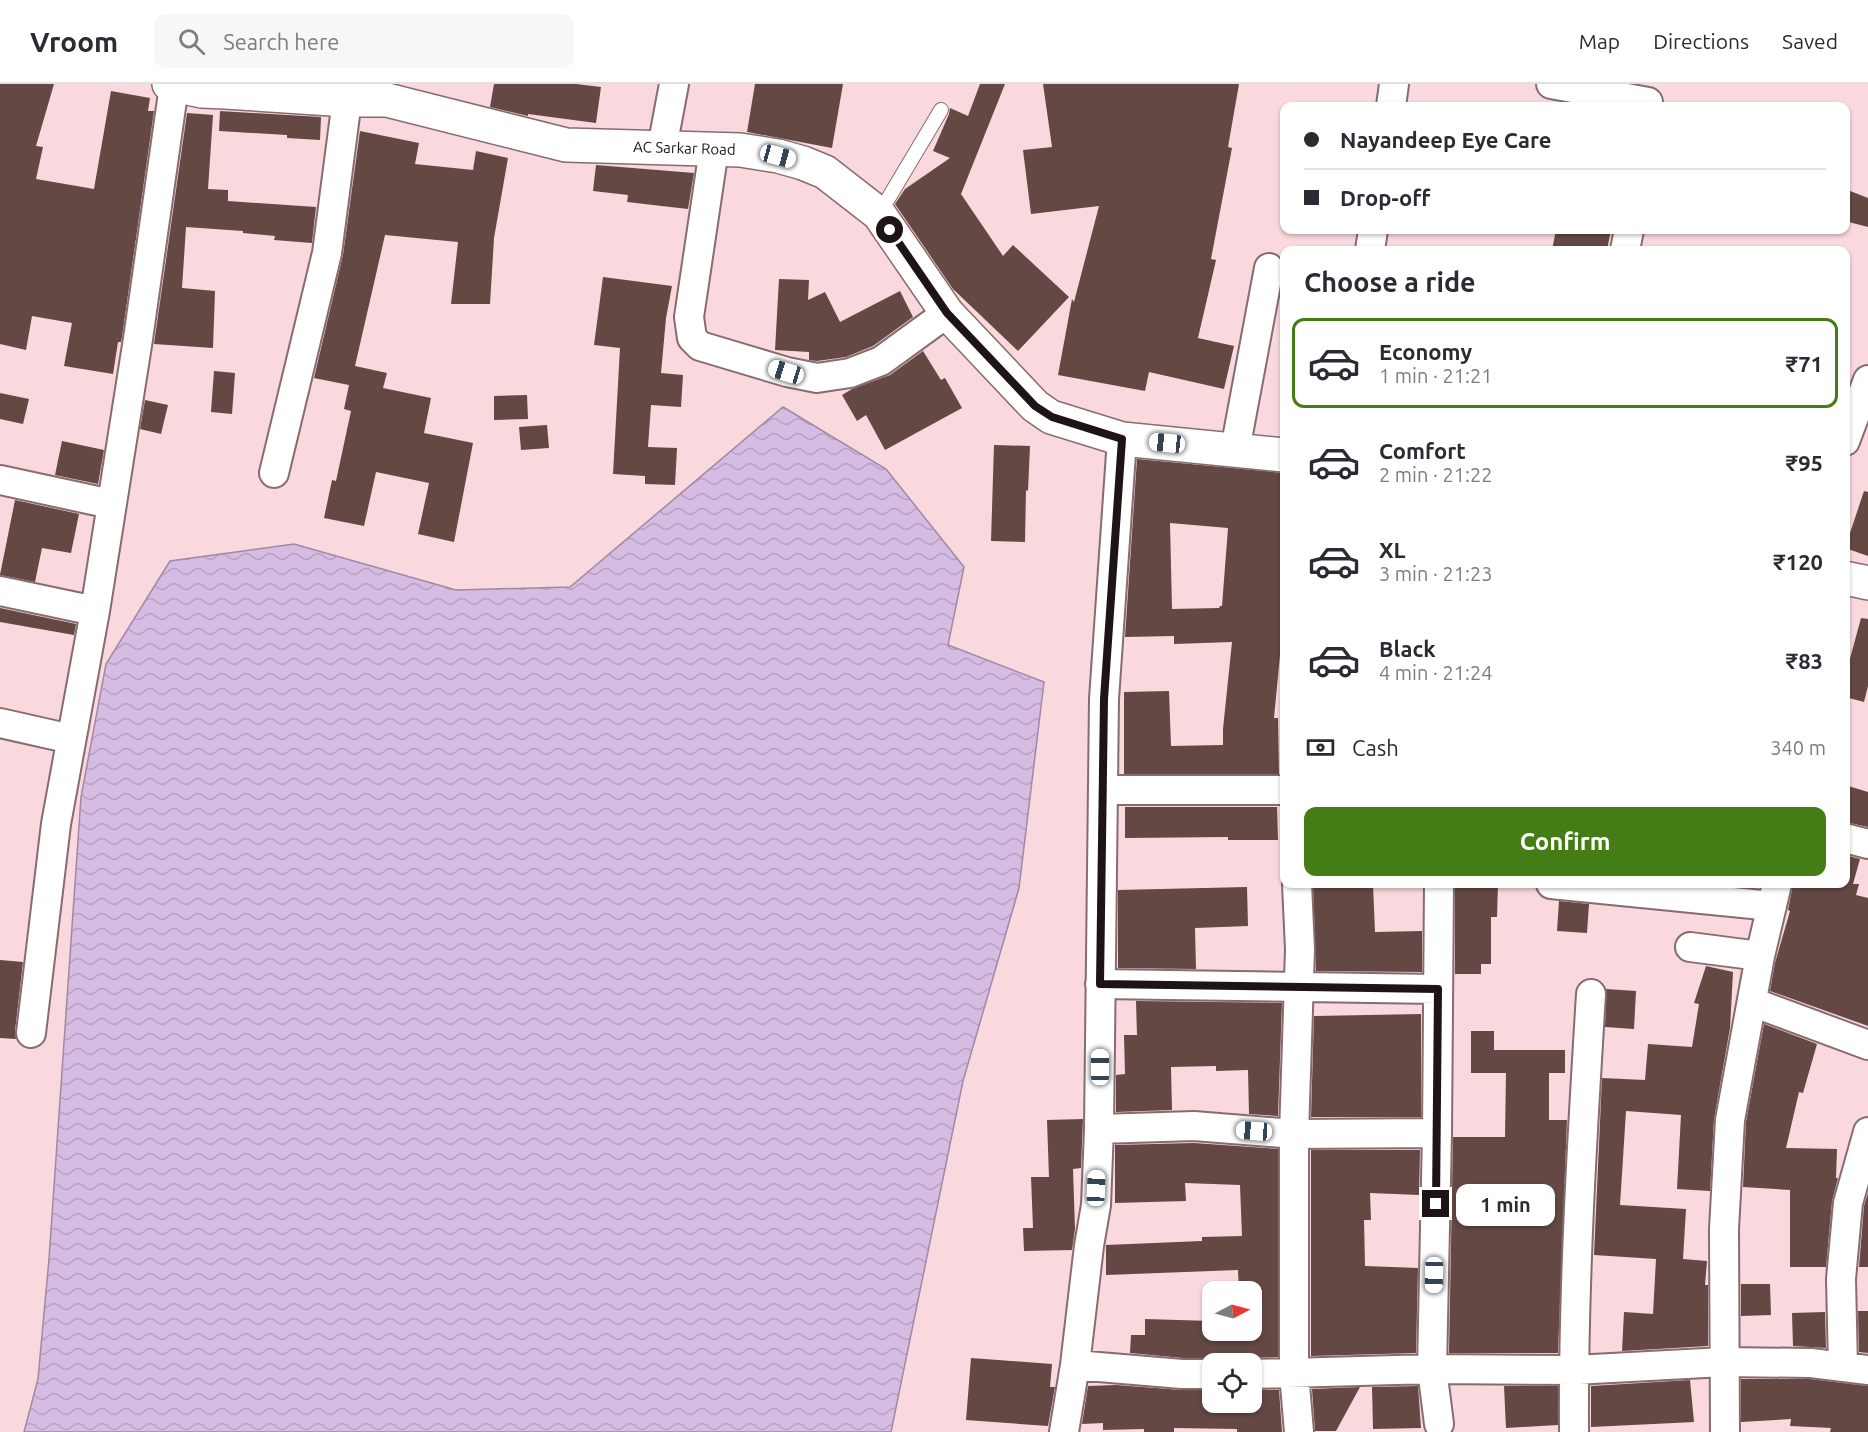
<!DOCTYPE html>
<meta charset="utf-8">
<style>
:root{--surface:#fff;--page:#f7f7f7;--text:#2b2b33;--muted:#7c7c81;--line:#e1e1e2;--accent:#447d15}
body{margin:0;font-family:Ubuntu,sans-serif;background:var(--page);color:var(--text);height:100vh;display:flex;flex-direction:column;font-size:22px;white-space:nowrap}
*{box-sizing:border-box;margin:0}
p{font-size:20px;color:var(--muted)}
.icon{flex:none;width:33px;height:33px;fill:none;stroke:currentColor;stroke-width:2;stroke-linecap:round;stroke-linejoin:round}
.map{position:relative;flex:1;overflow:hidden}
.drawer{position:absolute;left:1280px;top:162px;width:570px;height:642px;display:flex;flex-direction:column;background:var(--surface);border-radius:12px;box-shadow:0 2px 4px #0004}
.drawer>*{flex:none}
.hud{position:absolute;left:1280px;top:18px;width:570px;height:132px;border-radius:12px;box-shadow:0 2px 4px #0004;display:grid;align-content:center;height:132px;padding:0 24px;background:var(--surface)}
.needle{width:39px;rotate:84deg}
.buttons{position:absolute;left:1202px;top:1197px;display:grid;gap:12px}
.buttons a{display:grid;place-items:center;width:60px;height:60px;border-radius:12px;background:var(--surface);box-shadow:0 2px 4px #0004;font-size:30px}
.end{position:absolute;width:27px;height:27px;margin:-14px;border:8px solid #1e1315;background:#fff;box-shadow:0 0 0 3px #fff}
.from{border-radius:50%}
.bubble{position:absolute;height:42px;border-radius:12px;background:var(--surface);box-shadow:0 2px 4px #0004;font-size:20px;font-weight:700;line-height:42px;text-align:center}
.car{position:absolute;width:18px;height:36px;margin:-18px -9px;border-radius:8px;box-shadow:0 0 4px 2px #0007;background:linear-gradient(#fff 24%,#345 0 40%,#fff 0 76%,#345 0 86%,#fff 0)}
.hud b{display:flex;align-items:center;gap:21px;height:57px;font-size:22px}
.hud b+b{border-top:2px solid var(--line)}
.hud i{width:15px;height:15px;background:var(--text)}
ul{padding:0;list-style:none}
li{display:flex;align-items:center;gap:18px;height:90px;margin:0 12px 9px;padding:0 12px;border:3px solid transparent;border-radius:12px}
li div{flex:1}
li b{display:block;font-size:22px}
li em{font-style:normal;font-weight:700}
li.selected{border-color:var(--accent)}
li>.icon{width:54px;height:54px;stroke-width:1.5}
h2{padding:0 24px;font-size:27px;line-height:72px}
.pay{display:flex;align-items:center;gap:15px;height:66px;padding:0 24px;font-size:22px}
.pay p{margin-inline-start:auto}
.button{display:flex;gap:12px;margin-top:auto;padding:12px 24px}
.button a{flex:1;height:69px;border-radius:12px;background:var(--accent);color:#fff;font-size:24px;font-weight:700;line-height:69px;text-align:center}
header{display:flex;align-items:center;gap:36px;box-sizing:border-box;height:84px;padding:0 30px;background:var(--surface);border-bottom:2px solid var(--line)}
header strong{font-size:28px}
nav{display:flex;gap:33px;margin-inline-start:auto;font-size:21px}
.search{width:420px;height:54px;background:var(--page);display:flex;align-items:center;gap:15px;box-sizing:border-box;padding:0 21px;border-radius:12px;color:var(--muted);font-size:22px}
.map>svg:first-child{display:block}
.water{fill:url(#water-waves);stroke:#9f89a5;stroke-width:1.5}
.building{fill:#634843;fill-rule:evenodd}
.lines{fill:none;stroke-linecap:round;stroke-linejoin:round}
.lane-casing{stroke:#886b70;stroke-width:16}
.street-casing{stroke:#886b70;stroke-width:32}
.secondary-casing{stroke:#886b70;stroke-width:36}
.lane{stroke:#fff;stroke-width:14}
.street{stroke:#fff;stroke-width:28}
.secondary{stroke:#fff;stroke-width:33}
.route{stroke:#1e1315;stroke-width:8}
.labels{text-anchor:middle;stroke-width:6;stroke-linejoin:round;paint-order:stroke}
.street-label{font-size:15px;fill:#1e1315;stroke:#fee9ed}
</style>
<header>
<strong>Vroom</strong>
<div class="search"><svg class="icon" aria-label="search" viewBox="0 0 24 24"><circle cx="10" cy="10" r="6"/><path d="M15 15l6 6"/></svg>Search here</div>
<nav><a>Map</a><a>Directions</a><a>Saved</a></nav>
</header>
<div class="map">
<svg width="1868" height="1348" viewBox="0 0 1868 1348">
<defs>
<pattern id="water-waves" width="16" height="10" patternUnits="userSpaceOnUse" patternTransform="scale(1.5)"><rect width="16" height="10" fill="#d6bbe3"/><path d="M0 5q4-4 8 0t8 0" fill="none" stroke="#b7a0c2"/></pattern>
</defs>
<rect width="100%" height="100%" fill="#f9d8de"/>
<path class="water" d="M783,323l103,62 78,98 -16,78 96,37 -25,206 -56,193 -72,351h-867l14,-53 11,-120 32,-462 25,-133 64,-103 124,-17 162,46 114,-3z"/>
<path class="building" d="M0,0h54l-18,62 7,1 -7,32 58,10 17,-98 39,7 -2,13h6l-32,226 -1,5h-3l-5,32 -49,-8 8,-43 -40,-7 -6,34 -26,-6z
M494,0h82l25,3 -5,36 -68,-9v2l-38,-9z
M755,0h88l-11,64 -85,-16z
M980,0h25l-44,110 42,62 10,-11 56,52 -51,54 -65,-62 -58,-85 10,-15 45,-31 -17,-7 16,-37 1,-6 18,8z
M1043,0h196l-11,63 4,1 -21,111 5,1 -18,78 36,8 -10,43 -75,-17 -4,19 -87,-16 14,-76 2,3 25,-96 -68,8 -8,-64 29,-3z
M220,27l101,6 -1,23 -33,-2v-3l-68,-4z
M187,29l26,2 -5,74 20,1v11l88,6 -4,36 -38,-3 1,-4 -32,-3v-2l-57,-4 -4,61 33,3 -2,57 -59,-4z
M360,47l59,12 -4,21 58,6 3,-19 32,7 -14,80 -4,66h-39l7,-62 -73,-7 -30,131 32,7 -4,15 48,10 -7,35 49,10 -19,99 -36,-8 11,-51 -53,-11 -12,54 -40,-8 8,-38 4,1 15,-70 -7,-2 5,-24 -35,-7 29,-123z
M596,81l98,8 -6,36 -61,-7 1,-7 -35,-4z
M1845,105l23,9v29l-23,-6z
M1556,146h55l-4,20h-55z
M603,193l69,9 -6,32 -5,55 22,2 -2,32 -30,-2 -3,42 29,1 -2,37 -30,-1v-8l-32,-2 7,-126 -26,-3z
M779,195l30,1 -1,20 17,-8 15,30 60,-31 13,26 -40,29 -27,11 -29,4 -8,-1v-8l-34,-2z
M923,267l18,29 4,-2 17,30 -77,42 -19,-35 -9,6 -15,-26 10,-6 38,-14z
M214,287l21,2 -3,41 -21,-2z
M0,309l29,6 -6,25 -23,-5z
M527,311l1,24 -34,1v-24z
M145,316l23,5 -7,29 -21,-5z
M547,341l2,23 -28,2 -2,-23z
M62,357l42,9 -6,34 -43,-9z
M994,361l36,1 -2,45 -2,-1 -1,52 -34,-1z
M1137,375l147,14v140l-10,105h4l1,56h-155v-82l45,-1 2,55 52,-1v-16l9,-87 -58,2v-8l-49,1zM1170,439l58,5 -6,78h-2l-1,2 -47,1z
M1864,407l4,1v64l-23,-8z
M15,416l64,14 -8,39 -29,-5 -7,34 -35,-7z
M0,524l76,16 -2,11 -74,-13z
M1861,534l7,1v67l-4,16 -19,-5v-20z
M1845,701l23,7v35l-23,-5z
M1125,723h152l1,33h-50v-3l-103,1z
M1845,771l15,4 -7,25h6l-3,11 12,3v128l-98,-35 5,-28 15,-52 -2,-1 5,-26h52z
M1313,800h60l2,48 47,-1v41l-106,-1z
M1455,800h43l-1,33h-6v47h-10v10h-26z
M1247,803l1,39 -53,2 1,41 -78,-1v-78z
M1559,817l30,3 -2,29 -30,-2z
M0,876l23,2 -8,69 1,8 -16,-1z
M1706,882l27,6 -3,56 -16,91 -4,72 -33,-2 4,-74 -55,-4 -6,94 66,4 -3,50 24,2 -2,24h3v61l-86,5 2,-39 29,2 3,-55 -62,-4 8,-177 43,2 3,-36 44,3 7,-43 -5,-1z
M1606,905l30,2 -2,38 -29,-2z
M1136,917l146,2 -4,113 -29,-2 -1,-44 -32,1v-5l-45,1 1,43 -56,2v-37l9,-1 -1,-39h13z
M1421,930v103h-110l3,-101z
M1764,940l53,20 -14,49 -4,-1 -13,56 51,1 -1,29h2l-6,23 -6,66h-36v-77l-47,-3 3,-65z
M1471,947h23v19h71v23h-16v47h18l-9,233h-109l4,-216h52l1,-64h-35z
M1083,1035l-2,49 -8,1 2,60 -3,21 -48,1 -1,-23h10l-2,-51h18l-2,-57z
M1194,1059l84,6v208l-27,1 -8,2 -4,4h-15l-4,-5 -8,-1h-29l-53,-5 1,-18h14v-16l67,2v9h39v-38h-12l-1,-22 -132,5v-30l96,-4v-4l40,-1 -2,-51 -55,-2 1,18 -71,2v-58z
M1311,1066h109l-1,45 -49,-2 1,27h-7l1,46 53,2 -2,85 -105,3z
M1868,1109v74h-9l5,-61z
M1741,1200h29l1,31 -30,1z
M1858,1227h10v42l-9,-1z
M1825,1228l1,36 -33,-2 -1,-33z
M971,1274l81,6 -2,23h5l-7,39 -82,-6z
M1741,1295h69l58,7v46h-38l1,-4 -41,-2 1,-7 -50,3z
M1690,1296l4,42 -103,5v-41z
M1116,1301l65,5h31v12h39v-12h28l3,42h-45v-3l-63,-1v4h-30v-3l-41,1v-7l-21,1 6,-38z
M1418,1302l3,42 -48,1 -1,-42z
M1504,1302h54v39l-52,3z
M1360,1303l-24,44h-21l-3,-42z"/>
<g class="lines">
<g class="lane-casing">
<path id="lane" d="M879,130l62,-104"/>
</g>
<g class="street-casing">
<path id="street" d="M1551,0l97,18
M1391,22l3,-22
M662,64l12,-64
M714,65l-25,168 3,21 8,8 87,26 30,6 33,-5 31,-12 66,-48
M1370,166l3,-20
M1625,166l4,-20
M1845,357l23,-61
M1235,366l34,-182
M274,389l53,-220 20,-153
M0,396l111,24
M0,507l95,20
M0,639l71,16
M1103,706h181
M1845,754l23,6
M1297,800l3,65 -6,185v239l5,59
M1551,800l221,22
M1690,863l70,9
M1100,900l338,5
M1752,918l116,43
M31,949l25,-209 39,-213 43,-272 36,-253
M1099,1045l95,-3 100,8 143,-1
M1075,1281l107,9h30
M1843,1283l-2,-88 7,-76 20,-71
M1251,1290l181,-5 142,1 150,-8 87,1 57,7
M1439,1340l-7,-55 5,-236 2,-249
M1064,1348l11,-67 14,-119 7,-41 3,-76 5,-430 18,-260
M1574,1348c-1,-146 8,-292 17,-438
M1725,1348l-1,-203 6,-109 30,-164 17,-72"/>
</g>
<g class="secondary-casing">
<g id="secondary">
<path id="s1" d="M169,0l33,7 23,1 122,8h40l179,45 174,5 38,6 25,7 22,9 54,42 68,99 88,93 16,11 71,22 162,16"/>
<path d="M1845,494l23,5"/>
</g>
</g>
<use href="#lane" class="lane"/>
<use href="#street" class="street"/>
<use href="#secondary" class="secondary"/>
</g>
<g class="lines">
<path class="route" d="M890,146l57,83 88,93 17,11 70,22 -18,260 -4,285 338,5 -2,215"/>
</g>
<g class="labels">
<g class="street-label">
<text dy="5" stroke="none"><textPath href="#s1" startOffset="522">AC Sarkar Road</textPath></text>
</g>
</g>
</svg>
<div class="buttons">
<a><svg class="needle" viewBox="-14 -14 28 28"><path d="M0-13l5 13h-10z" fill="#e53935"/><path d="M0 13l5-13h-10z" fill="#7c7c81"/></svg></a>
<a><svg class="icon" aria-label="locate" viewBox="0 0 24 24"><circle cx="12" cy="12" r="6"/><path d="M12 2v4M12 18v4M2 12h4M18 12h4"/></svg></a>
</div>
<i class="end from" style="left:890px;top:146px"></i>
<i class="end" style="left:1436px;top:1120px"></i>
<div class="bubble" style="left:1456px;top:1100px;width:99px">1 min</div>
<i class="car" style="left:778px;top:72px;rotate:105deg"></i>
<i class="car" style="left:786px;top:288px;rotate:287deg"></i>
<i class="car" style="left:1167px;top:359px;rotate:276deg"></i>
<i class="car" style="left:1100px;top:983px;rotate:0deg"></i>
<i class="car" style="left:1254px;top:1047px;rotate:274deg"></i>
<i class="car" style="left:1096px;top:1104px;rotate:2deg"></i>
<i class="car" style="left:1434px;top:1191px;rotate:181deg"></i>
<div class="hud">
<b><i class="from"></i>Nayandeep Eye Care</b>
<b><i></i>Drop-off</b>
</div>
<section class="drawer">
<h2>Choose a ride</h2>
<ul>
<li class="selected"><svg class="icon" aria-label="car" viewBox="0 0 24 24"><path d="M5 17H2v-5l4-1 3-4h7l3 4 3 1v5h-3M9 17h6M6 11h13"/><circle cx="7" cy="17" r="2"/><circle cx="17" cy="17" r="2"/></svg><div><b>Economy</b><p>1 min · 21:21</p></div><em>₹71</em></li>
<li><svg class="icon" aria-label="car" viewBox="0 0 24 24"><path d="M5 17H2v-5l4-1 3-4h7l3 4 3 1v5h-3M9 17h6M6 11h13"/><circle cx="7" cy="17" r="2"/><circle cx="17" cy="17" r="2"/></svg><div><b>Comfort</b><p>2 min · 21:22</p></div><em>₹95</em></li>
<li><svg class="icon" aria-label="car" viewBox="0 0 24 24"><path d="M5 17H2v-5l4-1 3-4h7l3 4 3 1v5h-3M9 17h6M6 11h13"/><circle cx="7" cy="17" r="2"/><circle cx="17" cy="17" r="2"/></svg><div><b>XL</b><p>3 min · 21:23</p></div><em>₹120</em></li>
<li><svg class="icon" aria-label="car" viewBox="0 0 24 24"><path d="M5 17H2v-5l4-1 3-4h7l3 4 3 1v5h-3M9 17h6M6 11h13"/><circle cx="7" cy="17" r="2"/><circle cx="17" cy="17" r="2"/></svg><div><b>Black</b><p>4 min · 21:24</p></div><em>₹83</em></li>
</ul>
<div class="pay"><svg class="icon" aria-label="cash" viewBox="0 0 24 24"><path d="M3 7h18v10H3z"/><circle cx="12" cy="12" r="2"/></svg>Cash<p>340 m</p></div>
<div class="button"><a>Confirm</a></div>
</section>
</div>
